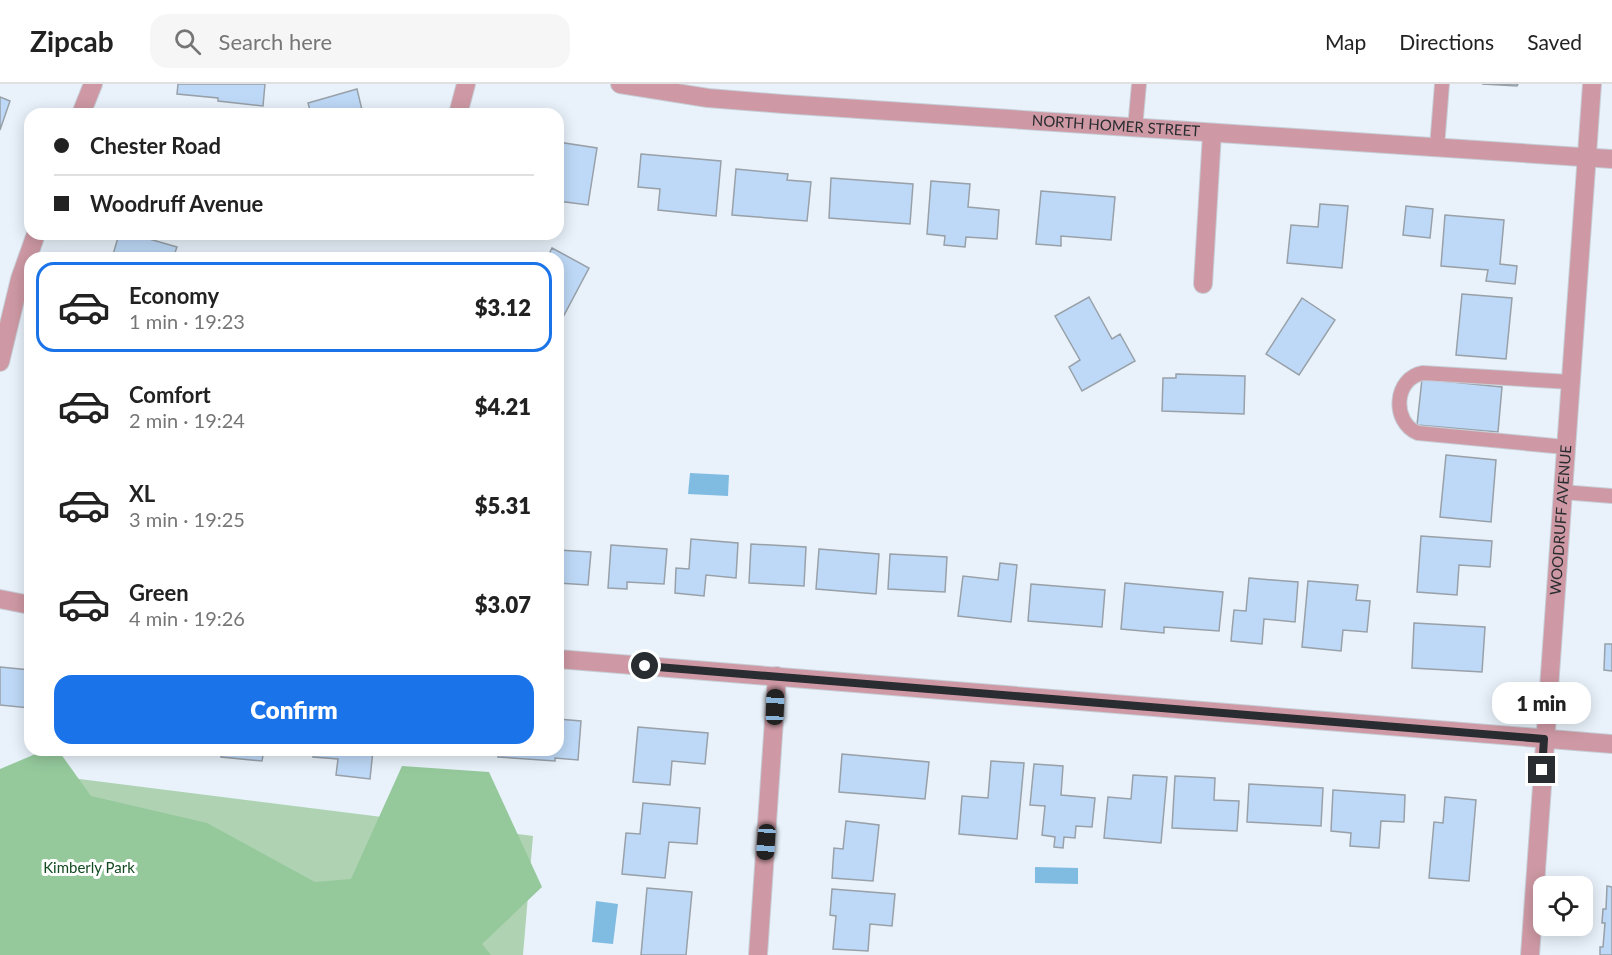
<!DOCTYPE html>
<meta charset="utf-8">
<style>
:root{--surface:#fff;--page:#f6f6f6;--text:#222;--muted:#767676;--line:#e0e0e0;--accent:#1a73e8}
body{margin:0;font-family:Lato,sans-serif;background:var(--page);color:var(--text);height:100vh;display:flex;flex-direction:column;font-size:22px;white-space:nowrap}
*{box-sizing:border-box;margin:0}
p{font-size:20px;color:var(--muted)}
.icon{flex:none;width:33px;height:33px;fill:none;stroke:currentColor;stroke-width:2;stroke-linecap:round;stroke-linejoin:round}
.map{position:relative;flex:1;overflow:hidden}
.drawer{position:absolute;left:24px;top:168px;width:540px;height:504px;display:flex;flex-direction:column;background:var(--surface);border-radius:18px;box-shadow:0 3px 15px #0003}
.drawer>*{flex:none}
.top-card{position:absolute;left:24px;top:24px;width:540px;height:132px;border-radius:18px;box-shadow:0 3px 15px #0003;display:grid;align-content:center;height:132px;padding:0 30px;background:var(--surface)}
.tools{position:absolute;left:1533px;top:792px;display:grid;gap:12px}
.tools a{display:grid;place-items:center;width:60px;height:60px;border-radius:12px;background:var(--surface);box-shadow:0 3px 15px #0003;font-size:30px}
.end{position:absolute;width:27px;height:27px;margin:-14px;border:8px solid #292c30;background:#fff;box-shadow:0 0 0 3px #fff}
.from{border-radius:50%}
.bubble{position:absolute;height:42px;border-radius:18px;background:var(--surface);box-shadow:0 3px 15px #0003;font-size:20px;font-weight:800;line-height:42px;text-align:center}
.car{position:absolute;width:18px;height:36px;margin:-18px -9px;border-radius:8px;box-shadow:0 0 4px 2px #0007;background:linear-gradient(#222 24%,#8ab4d8 0 40%,#222 0 76%,#8ab4d8 0 86%,#222 0)}
.top-card b{display:flex;align-items:center;gap:21px;height:57px;font-size:22px}
.top-card b+b{border-top:2px solid var(--line)}
.top-card i{width:15px;height:15px;background:var(--text)}
ul{padding:10px 0 0;list-style:none}
li{display:flex;align-items:center;gap:18px;height:90px;margin:0 12px 9px;padding:0 18px;border:3px solid transparent;border-radius:18px}
li div{flex:1}
li b{display:block;font-size:22px}
li em{font-style:normal;font-weight:800}
li.on{border-color:var(--accent)}
li>.icon{width:54px;height:54px;stroke-width:1.5}
.button{display:flex;gap:12px;margin-top:auto;padding:12px 30px}
.button a{flex:1;height:69px;border-radius:18px;background:var(--accent);color:#fff;font-size:24px;font-weight:800;line-height:69px;text-align:center}
header{display:flex;align-items:center;gap:36px;box-sizing:border-box;height:84px;padding:0 30px;background:var(--surface);border-bottom:2px solid var(--line)}
header strong{font-size:28px}
nav{display:flex;gap:33px;margin-inline-start:auto;font-size:21px}
.search{width:420px;height:54px;background:var(--page);display:flex;align-items:center;gap:15px;box-sizing:border-box;padding:0 21px;border-radius:18px;color:var(--muted);font-size:22px}
.map>svg:first-child{display:block}
.green{fill:#aed2b2}
.forest{fill:#95c99c}
.water{fill:#80bce2}
.building{fill:#bed9f7;stroke:#98a0a8;stroke-width:1.5}
.lines{fill:none;stroke-linecap:round;stroke-linejoin:round}
.lane-casing{stroke:#c6ced6;stroke-width:16}
.street-casing{stroke:#c6ced6;stroke-width:20}
.lane{stroke:#ce99a4;stroke-width:14}
.street{stroke:#ce99a4;stroke-width:18}
.route{stroke:#292c30;stroke-width:8}
.labels{text-anchor:middle;stroke-width:6;stroke-linejoin:round;paint-order:stroke}
.street-label{font-size:15px;fill:#292c30;stroke:#fff}
.park-label{font-size:15px;fill:#134b21;stroke:#fff}
</style>
<header>
<strong>Zipcab</strong>
<div class="search"><svg class="icon" aria-label="search" viewBox="0 0 24 24"><circle cx="10" cy="10" r="6"/><path d="M15 15l6 6"/></svg>Search here</div>
<nav><a>Map</a><a>Directions</a><a>Saved</a></nav>
</header>
<div class="map">
<svg width="1612" height="871" viewBox="0 0 1612 871">
<rect width="100%" height="100%" fill="#e9f2fb"/>
<path class="green" d="M0,685l533,67 -10,119h-523z"/>
<path class="forest" d="M45,666h13l33,46 116,27 108,59 36,-3 51,-113 87,6 53,115 -60,57 9,11h-491v-186z"/>
<path class="water" d="M690,389l39,2 -1,21 -40,-2z
M1035,783l43,1v16l-43,-1z
M596,817l22,3 -5,40 -21,-2z"/>
<path class="building" d="M178,0h87l-2,22 -45,-5v-3l-41,-4z
M1482,0h36l-1,2z
M357,5l6,25h-52l-3,-11z
M0,13l10,4 -10,29z
M558,58l39,6 -9,57 -30,-4z
M641,70l80,7 -5,55 -58,-6 2,-21 -22,-2z
M736,85l52,5 -1,6 24,2 -4,39 -75,-6z
M831,94l82,6 -3,40 -81,-6z
M931,97l39,3 -2,23 31,3 -2,29 -31,-2 -1,10 -21,-2 1,-9 -18,-2z
M1041,107l74,6 -4,43 -50,-4v10l-25,-2z
M1320,120l28,2 -6,62 -55,-5 4,-38 27,2z
M1406,122l27,3 -3,29 -27,-3z
M1445,131l59,5 -4,44 17,2 -2,18 -29,-3 2,-11 -47,-4z
M119,150h13l45,13 -4,11h-61z
M552,164l37,20 -27,51 -4,-2v-59h-11z
M1462,210l50,4 -6,61 -50,-4z
M1089,213l23,42 8,-5 15,27 -53,30 -13,-24 11,-7 -25,-44z
M1302,214l33,22 -36,55 -33,-21z
M1176,290l69,2 -1,38 -82,-3 1,-33h13z
M1422,295l80,8 -4,45 -81,-7z
M1446,371l50,5 -5,62 -51,-5z
M1421,452l71,5 -2,26 -31,-2 -2,30 -40,-3z
M691,455l47,4 -2,35 -30,-3 -2,21 -29,-3 1,-25 13,1z
M751,460l55,3 -2,39 -55,-3z
M611,461l56,4 -3,35 -37,-2v7l-19,-1z
M819,465l60,5 -3,40 -60,-5z
M558,466l33,2 -3,33 -30,-2z
M890,470l57,3 -2,35 -57,-3z
M1000,479l17,2 -6,57 -53,-6 5,-40 35,4z
M1249,494l49,4 -3,40 -31,-3 -2,25 -31,-3 3,-31 12,1z
M1308,497l50,4 -2,15 14,1 -3,31 -24,-2 -2,21 -39,-4z
M1125,499l98,9 -4,39 -55,-4v6l-43,-4z
M1031,500l74,6 -3,37 -74,-6z
M1414,539l71,4 -3,45 -70,-4z
M1605,560h7v27l-8,-1z
M0,583l30,3v38l-30,-3z
M558,635l23,2 -3,39 -23,-2v3l-57,-4v-7h60z
M638,643l70,6 -3,31 -33,-3 -2,24 -37,-3z
M222,666h42l-2,11 -41,-4z
M314,666h59l-3,29 -34,-4 2,-16 -25,-2z
M448,666h35l-1,3z
M842,670l87,8 -4,37 -86,-7z
M991,677l33,2 -7,76 -58,-5 3,-38 26,2z
M1034,680l29,2 -2,29 34,3 -3,29 -16,-1 -1,12 -11,-1 -1,11 -9,-1 1,-10 -13,-2 3,-29 -15,-1z
M1133,691l34,2 -6,66 -57,-5 4,-41 23,2z
M1175,692l40,2 -1,22 25,1 -2,30 -65,-3z
M1249,700l74,4 -2,38 -74,-4z
M1333,706l72,5 -1,27 -23,-1 -2,27 -29,-2 1,-13 -20,-2z
M1445,713l31,3 -7,81 -40,-3 5,-56 9,1z
M643,719l57,5 -3,36 -28,-2 -4,36 -43,-4 4,-41 14,1z
M846,737l33,4 -6,56 -41,-3 2,-30 9,1z
M1607,802l5,1v68h-12v-8h3l2,-24h-3l1,-14h3z
M647,804l45,4 -6,63h-45z
M832,805l63,5 -3,32 -22,-2 -2,27 -35,-2 3,-33 -6,-1z"/>
<g class="lines">
<g class="lane-casing">
<path id="lane" d="M1135,44l4,-44
M1437,63l5,-63
M1565,363l-147,-14c-27,-11 -24,-55 5,-60l148,9
M1562,408l50,4"/>
</g>
<g class="street-casing">
<g id="street">
<path id="s1" d="M620,0l88,14 75,6 829,55"/>
<path d="M81,30l12,-30"/>
<path d="M458,30l8,-30"/>
<path d="M1203,200l9,-151"/>
<path d="M0,278l20,-83 16,-45"/>
<path d="M0,515l30,6"/>
<path d="M558,575l1054,85"/>
<path d="M758,871l19,-279"/>
<path id="s2" d="M1530,871l62,-871"/>
</g>
</g>
<use href="#lane" class="lane"/>
<use href="#street" class="street"/>
</g>
<g class="lines">
<path class="route" d="M645,582l899,73 -2,31"/>
</g>
<g class="labels">
<g class="street-label">
<text dy="5" stroke="none"><textPath href="#s1" startOffset="498">NORTH HOMER STREET</textPath></text>
<text dy="5" stroke="none"><textPath href="#s2" startOffset="436">WOODRUFF AVENUE</textPath></text>
</g>
<g class="park-label">
<text x="89" y="789">Kimberly Park</text>
</g>
</g>
</svg>
<div class="tools">
<a><svg class="icon" aria-label="locate" viewBox="0 0 24 24"><circle cx="12" cy="12" r="6"/><path d="M12 2v4M12 18v4M2 12h4M18 12h4"/></svg></a>
</div>
<i class="end from" style="left:645px;top:582px"></i>
<i class="end" style="left:1542px;top:686px"></i>
<div class="bubble" style="left:1492px;top:598px;width:99px">1 min</div>
<i class="car" style="left:775px;top:623px;rotate:2deg"></i>
<i class="car" style="left:766px;top:758px;rotate:184deg"></i>
<div class="top-card">
<b><i class="from"></i>Chester Road</b>
<b><i></i>Woodruff Avenue</b>
</div>
<section class="drawer">
<ul>
<li class="on"><svg class="icon" aria-label="car" viewBox="0 0 24 24"><path d="M5 17H2v-5l4-1 3-4h7l3 4 3 1v5h-3M9 17h6M6 11h13"/><circle cx="7" cy="17" r="2"/><circle cx="17" cy="17" r="2"/></svg><div><b>Economy</b><p>1 min · 19:23</p></div><em>$3.12</em></li>
<li><svg class="icon" aria-label="car" viewBox="0 0 24 24"><path d="M5 17H2v-5l4-1 3-4h7l3 4 3 1v5h-3M9 17h6M6 11h13"/><circle cx="7" cy="17" r="2"/><circle cx="17" cy="17" r="2"/></svg><div><b>Comfort</b><p>2 min · 19:24</p></div><em>$4.21</em></li>
<li><svg class="icon" aria-label="car" viewBox="0 0 24 24"><path d="M5 17H2v-5l4-1 3-4h7l3 4 3 1v5h-3M9 17h6M6 11h13"/><circle cx="7" cy="17" r="2"/><circle cx="17" cy="17" r="2"/></svg><div><b>XL</b><p>3 min · 19:25</p></div><em>$5.31</em></li>
<li><svg class="icon" aria-label="car" viewBox="0 0 24 24"><path d="M5 17H2v-5l4-1 3-4h7l3 4 3 1v5h-3M9 17h6M6 11h13"/><circle cx="7" cy="17" r="2"/><circle cx="17" cy="17" r="2"/></svg><div><b>Green</b><p>4 min · 19:26</p></div><em>$3.07</em></li>
</ul>
<div class="button"><a>Confirm</a></div>
</section>
</div>
